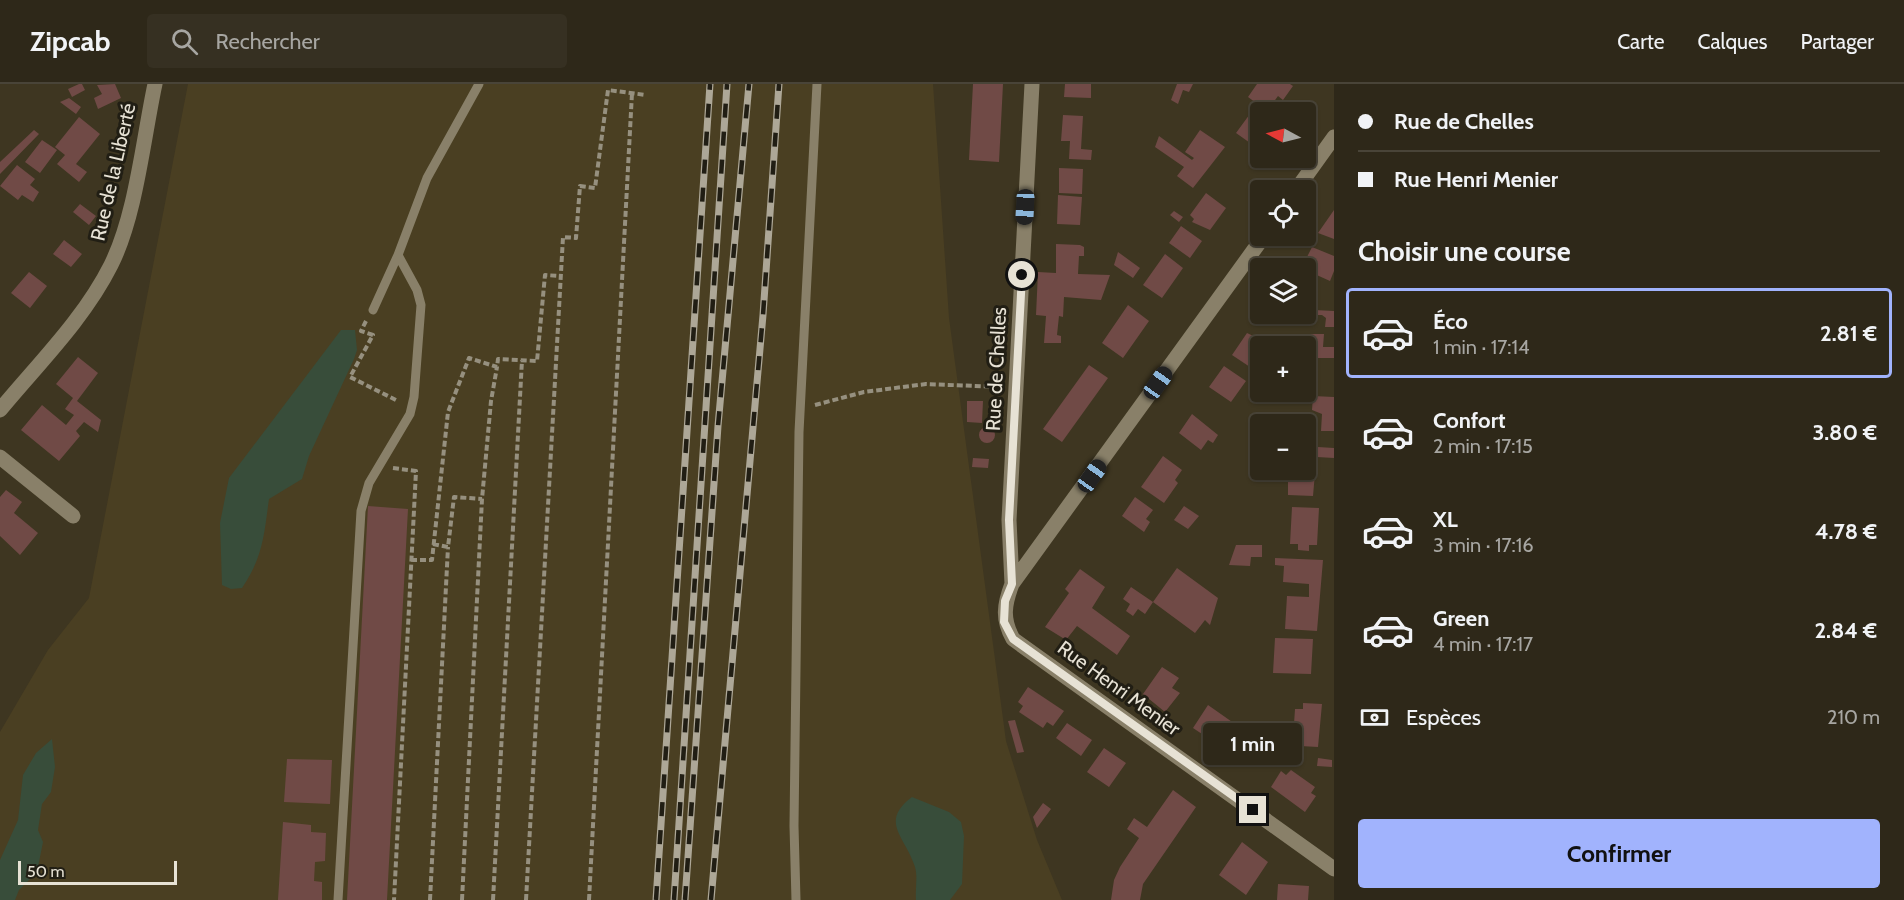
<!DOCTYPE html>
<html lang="fr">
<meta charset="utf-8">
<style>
:root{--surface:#2e2819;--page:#363022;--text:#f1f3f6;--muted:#a7a6a2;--line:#494438;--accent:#a1b3fd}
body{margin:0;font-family:Cabin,sans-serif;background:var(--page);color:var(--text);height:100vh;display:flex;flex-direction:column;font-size:22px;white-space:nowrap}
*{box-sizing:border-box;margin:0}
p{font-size:20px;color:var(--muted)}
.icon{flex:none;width:33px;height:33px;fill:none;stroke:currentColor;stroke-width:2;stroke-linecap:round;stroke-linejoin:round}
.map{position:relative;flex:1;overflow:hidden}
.drawer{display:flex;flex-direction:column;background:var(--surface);width:570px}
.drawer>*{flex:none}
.banner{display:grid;align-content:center;height:132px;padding:0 24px;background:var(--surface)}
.needle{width:39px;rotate:277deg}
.controls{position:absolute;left:1250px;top:18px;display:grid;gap:12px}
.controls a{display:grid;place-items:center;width:66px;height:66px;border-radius:6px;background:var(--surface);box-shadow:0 2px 4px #0004,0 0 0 2px var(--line);font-size:30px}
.scale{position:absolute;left:18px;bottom:15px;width:159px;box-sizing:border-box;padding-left:6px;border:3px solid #e7e2d5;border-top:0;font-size:16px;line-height:21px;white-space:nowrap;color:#e7e2d5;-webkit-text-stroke:4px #211e14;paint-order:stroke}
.end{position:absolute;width:27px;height:27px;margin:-14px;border:8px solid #e7e2d5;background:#111;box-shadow:0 0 0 3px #111}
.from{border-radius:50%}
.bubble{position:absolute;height:42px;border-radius:6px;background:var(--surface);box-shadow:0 2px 4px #0004,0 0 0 2px var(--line);font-size:20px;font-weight:700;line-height:42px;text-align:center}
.car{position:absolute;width:18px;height:36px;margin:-18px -9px;border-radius:8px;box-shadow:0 0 4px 2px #0007;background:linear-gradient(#222 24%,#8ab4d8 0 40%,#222 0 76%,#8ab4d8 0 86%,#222 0)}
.banner b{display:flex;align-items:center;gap:21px;height:57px;font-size:22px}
.banner b+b{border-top:2px solid var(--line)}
.banner i{width:15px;height:15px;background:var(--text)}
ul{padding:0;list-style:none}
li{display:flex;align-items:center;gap:18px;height:90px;margin:0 12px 9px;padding:0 12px;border:3px solid transparent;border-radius:6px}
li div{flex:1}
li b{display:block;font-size:22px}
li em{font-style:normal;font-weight:700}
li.current{border-color:var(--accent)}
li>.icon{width:54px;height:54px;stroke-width:1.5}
h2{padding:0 24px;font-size:27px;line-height:72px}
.pay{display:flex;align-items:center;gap:15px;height:66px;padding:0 24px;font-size:22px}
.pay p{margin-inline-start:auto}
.action{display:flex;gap:12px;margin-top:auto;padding:12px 24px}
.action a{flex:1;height:69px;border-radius:6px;background:var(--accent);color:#111;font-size:24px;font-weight:700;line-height:69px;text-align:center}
header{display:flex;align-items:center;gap:36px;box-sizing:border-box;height:84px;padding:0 30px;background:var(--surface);border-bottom:2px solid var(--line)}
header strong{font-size:28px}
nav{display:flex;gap:33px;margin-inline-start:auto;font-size:21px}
.search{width:420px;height:54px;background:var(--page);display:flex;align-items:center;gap:15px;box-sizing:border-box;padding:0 21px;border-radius:6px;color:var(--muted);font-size:22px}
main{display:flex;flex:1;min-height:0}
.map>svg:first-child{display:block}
.built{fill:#4a3f22}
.green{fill:#384d3a}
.building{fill:#704a46}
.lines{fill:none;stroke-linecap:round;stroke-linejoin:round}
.path{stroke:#96907f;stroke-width:4;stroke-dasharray:6 3;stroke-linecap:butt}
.service{stroke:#898069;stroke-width:9}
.minor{stroke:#898069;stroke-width:15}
.rail-casing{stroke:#ada797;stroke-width:7}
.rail{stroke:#211e14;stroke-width:4.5;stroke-dasharray:14;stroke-linecap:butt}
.route{stroke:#e7e2d5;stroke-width:8}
.labels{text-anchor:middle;stroke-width:6;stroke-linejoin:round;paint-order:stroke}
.street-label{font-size:20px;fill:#e7e2d5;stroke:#211e14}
</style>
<header>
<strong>Zipcab</strong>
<div class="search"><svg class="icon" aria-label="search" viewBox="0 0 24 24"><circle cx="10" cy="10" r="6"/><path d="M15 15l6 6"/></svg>Rechercher</div>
<nav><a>Carte</a><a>Calques</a><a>Partager</a></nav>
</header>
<main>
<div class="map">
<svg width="1334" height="816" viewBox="0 0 1334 816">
<rect width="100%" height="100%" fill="#3e3621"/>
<path class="built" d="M188,0h745l16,234 57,423 31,99 25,60h-1062v-168l48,-82 41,-52z"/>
<path class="green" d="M341,246h14l2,20 -3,9 -45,97 -7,23 -33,20c-5,36 -6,58 -27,89l-11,1 -9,-4 -2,-62 9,-45z
M52,655l3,28 -4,25 -9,12 -4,26 5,12 -6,30 -18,18 -4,10h-15v-40l18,-40 5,-45 13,-22z
M912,713l37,15 12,10 3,14 -2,48 -12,16h-34c-1,-11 2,-23 -1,-33 -10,-31 -36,-45 -3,-70z"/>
<path class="building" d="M79,0h3l3,6 -13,7 -4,-8z
M115,0l6,14 -23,11 -4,-11 8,-4 -5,-9z
M973,0h30l-4,78 -30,-2z
M1065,0h26v14l-27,-1z
M1177,0h16l-4,8 -6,-2 -5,14 -7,-4z
M1257,0h33l3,2 -10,14 -5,-4 -11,15 -19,-14z
M69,14l12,9 -5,7 -16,-12z
M1255,23l8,5h-3v38l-24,-17z
M1063,31l20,1 -2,33 11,1 -1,10 -22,-1 1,-18h-9z
M79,33l21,17 -24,30 11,8 -8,10 -22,-18 8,-9 -10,-8z
M34,46l5,4 -39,40v-12z
M1200,46l25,17 -32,41 -16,-12 7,-9 -29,-20 4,-11 33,24 2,-2 -9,-6z
M42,56l15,10 -17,23 -15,-11z
M17,81l18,14 -5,6 9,7 -6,10 -11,-7 -4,5 -18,-14z
M1059,84l24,1 -1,25 -23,-1z
M1206,109l20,15 -16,22 -18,-8 2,-3 -4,-4z
M1058,111l24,2 -2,28 -23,-1z
M80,120l16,12 -7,9 -16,-13z
M1334,126v29l-16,-6z
M1174,127l9,6 -4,5 -9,-7z
M1181,142l21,15 -12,17 -21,-15z
M64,156l18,14 -11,13 -18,-13z
M1056,160l24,1 4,2v9h-5l-1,18 32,1 -9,25 -37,-3 -1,20 -4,-1 -2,19 4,1v7h-17l2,-27 -10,-1 2,-43 18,1z
M1312,163l22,9v15l-4,10 -20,-9 4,-10 -8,-3z
M1118,168l22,16 -7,10 -19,-13z
M1165,170l18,14 -21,30 -19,-13z
M29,188l18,14 -17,22 -19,-15z
M1128,221l21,16 -26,37 -21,-15z
M1314,226l20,1v16h-9l1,-9 -4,-3h-10z
M1267,230h16l-8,10 -10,-7z
M1247,249l21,10 -8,3v8l-7,9 7,5v23l-11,-8 6,-9 -6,-4 1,-3 -18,-12z
M1306,250h18l-1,13h11v11h-29v-12h-3z
M78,273l20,16 -21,28 24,19 -3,12 -14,-10 -8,9 4,5 -21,25 -38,-31 21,-25 24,20 8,-10 -9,-6 8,-11 -17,-14z
M1089,281l19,13 -46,64 -19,-13z
M1224,282l22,15 -15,21 -22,-15z
M1261,308h26l-1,4 -4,-3 -7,8z
M1313,312l21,1v34h-13l1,-17 -10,-4z
M967,317h16l-1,22 -15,-1z
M1192,330l26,21 -5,8 -5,-3 -7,10 -22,-17z
M979 351a8 8 0 1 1 16 0a8 8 0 1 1-16 0Z
M1318,363l16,1v10l-17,-1z
M1163,372l19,14 -7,10 3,3 -14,20 -23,-16z
M973,374l16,1 -1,9 -16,-1z
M1288,388l27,1 -2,23 -25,-1z
M6,406l16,12 -8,11 24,20 -18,22 -20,-19v-39z
M1135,413l18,13 -7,9 4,3 -6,10 -22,-16z
M368,422l40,3 -21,391h-40z
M1184,422l15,10 -11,13 -14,-9z
M1292,423l27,1 -2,37h-8v6l-11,-1v-6h-8z
M1236,461h26v12h-11l-1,9 -21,-1z
M1275,474l48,2 -6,71 -32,-2 2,-33 22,1v-13l-26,-2 1,-16 -9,-1z
M1177,484l41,30 -8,27 -5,-5 -10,13 -42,-31z
M1080,485l25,18 -13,21 38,28 -13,19 -40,-29 -11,14 -21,-13 24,-34 -4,-4z
M1131,503l22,15 -8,12 -7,-5 -5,7 -7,-5 4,-7 -7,-5z
M1275,554l38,1 -2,35 -38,-1z
M1162,583l17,11 -7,10 8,5 -15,19 -22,-18z
M1028,603l36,24 -11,15 -6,-4 -4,6 -24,-16 4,-6 -5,-4z
M1303,619l19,1 -4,43 -18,-1v-7h-7l2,-30h8z
M1208,621l37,26 -16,22 -6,-4 -2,3 -12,-9 2,-3 -18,-12z
M1015,636l9,32 -7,1 -9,-32z
M1067,639l25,17 -11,16 -25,-18z
M1261,663l7,6 -10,14 -7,-5z
M1104,664l22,15 -17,24 -22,-15z
M1282,671h17l-1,8 -17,-1z
M1318,674l14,2v7l-15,-1z
M287,675l45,1 -2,44 -46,-2z
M1291,686l24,17 -4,6 5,3 -11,16 -34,-25 10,-16 5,4z
M1173,706l23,17 -53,77 -3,16h-29l3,-20 6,-13 19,-29 -12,-9 7,-11 13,9z
M1043,719l8,6 -14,19 -4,-11z
M283,738l28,3v7l15,1 -1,28 -10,1 -1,19 8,1v18h-44z
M1242,758l26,20 -22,33 -27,-20z
M1278,800l31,2 -1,14h-31z"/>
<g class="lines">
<path class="path" d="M366,237l-5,10 12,4 -23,42 48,24
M815,321l49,-13 62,-8 74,3
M393,384l23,3 -22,429
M433,460l15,3 6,-50 28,2
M411,476h21l16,-148 21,-54 28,9 1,-8 39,2 8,-86 14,1
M430,816l18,-353
M462,816l20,-401 9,-98 6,-34
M493,816l29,-540
M526,816l37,-663 13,1 4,-52 15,2 13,-98 38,5
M589,816l43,-807"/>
<path class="service" d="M373,226l25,-55 29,-77 52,-94
M338,816l23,-389 8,-28 41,-69 4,-17 7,-92 -4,-15 -19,-35
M796,816l-2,-74 5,-394 18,-348"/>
<path class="minor" d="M1296,106l38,-53
M1264,152l-252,348c-8,21 -10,35 1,55l321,230
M0,326c38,-46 84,-91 111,-145 25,-50 32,-125 44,-181
M0,373l73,59
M1012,500l-3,-64 23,-436"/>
<g class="rail-casing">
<path id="rail" d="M656,816l54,-816
M674,816l53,-816
M685,816l33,-474 31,-342
M711,816l52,-585 16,-231"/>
</g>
<use href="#rail" class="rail"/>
</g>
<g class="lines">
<path class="route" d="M1022,191l-13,245 3,64 -7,17 -1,21 9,17 240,171"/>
</g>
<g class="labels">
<g class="street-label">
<text transform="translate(113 88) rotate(-77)" y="7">Rue de la Liberté</text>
<text transform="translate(996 285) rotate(-87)" y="7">Rue de Chelles</text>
<text transform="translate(1119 604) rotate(36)" y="7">Rue Henri Menier</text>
</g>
</g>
</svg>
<div class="controls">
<a><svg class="needle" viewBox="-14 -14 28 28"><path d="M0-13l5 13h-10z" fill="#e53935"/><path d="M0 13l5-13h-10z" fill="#a7a6a2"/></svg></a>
<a><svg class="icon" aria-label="locate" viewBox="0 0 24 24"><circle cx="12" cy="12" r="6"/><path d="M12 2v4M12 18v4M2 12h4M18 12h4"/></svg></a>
<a><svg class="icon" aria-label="layers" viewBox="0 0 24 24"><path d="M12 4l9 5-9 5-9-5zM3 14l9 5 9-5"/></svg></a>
<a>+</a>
<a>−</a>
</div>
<div class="scale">50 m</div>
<i class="end from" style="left:1022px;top:191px"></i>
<i class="end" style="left:1253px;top:726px"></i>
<div class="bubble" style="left:1203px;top:639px;width:99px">1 min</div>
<i class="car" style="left:1025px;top:123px;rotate:183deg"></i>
<i class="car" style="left:1158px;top:299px;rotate:35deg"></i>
<i class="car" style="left:1092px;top:392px;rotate:35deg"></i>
</div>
<section class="drawer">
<div class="banner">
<b><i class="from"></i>Rue de Chelles</b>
<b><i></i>Rue Henri Menier</b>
</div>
<h2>Choisir une course</h2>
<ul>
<li class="current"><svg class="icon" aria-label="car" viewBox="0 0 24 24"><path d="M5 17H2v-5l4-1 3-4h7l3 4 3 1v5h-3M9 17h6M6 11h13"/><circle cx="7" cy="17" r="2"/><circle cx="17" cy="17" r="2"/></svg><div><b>Éco</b><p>1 min · 17:14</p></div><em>2.81 €</em></li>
<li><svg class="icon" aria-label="car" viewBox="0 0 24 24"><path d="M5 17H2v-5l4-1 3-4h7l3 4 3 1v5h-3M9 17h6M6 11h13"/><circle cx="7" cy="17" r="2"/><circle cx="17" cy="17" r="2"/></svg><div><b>Confort</b><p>2 min · 17:15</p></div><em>3.80 €</em></li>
<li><svg class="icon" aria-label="car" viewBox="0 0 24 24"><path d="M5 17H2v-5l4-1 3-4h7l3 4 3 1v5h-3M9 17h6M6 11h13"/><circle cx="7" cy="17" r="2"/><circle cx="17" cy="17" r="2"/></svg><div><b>XL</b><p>3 min · 17:16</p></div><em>4.78 €</em></li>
<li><svg class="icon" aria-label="car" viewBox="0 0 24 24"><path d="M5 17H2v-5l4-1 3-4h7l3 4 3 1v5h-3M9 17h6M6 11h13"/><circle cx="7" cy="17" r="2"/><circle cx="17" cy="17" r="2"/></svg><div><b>Green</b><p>4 min · 17:17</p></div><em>2.84 €</em></li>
</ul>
<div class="pay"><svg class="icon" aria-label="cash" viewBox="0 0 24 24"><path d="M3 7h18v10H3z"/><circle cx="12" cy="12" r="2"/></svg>Espèces<p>210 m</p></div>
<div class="action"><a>Confirmer</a></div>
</section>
</main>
